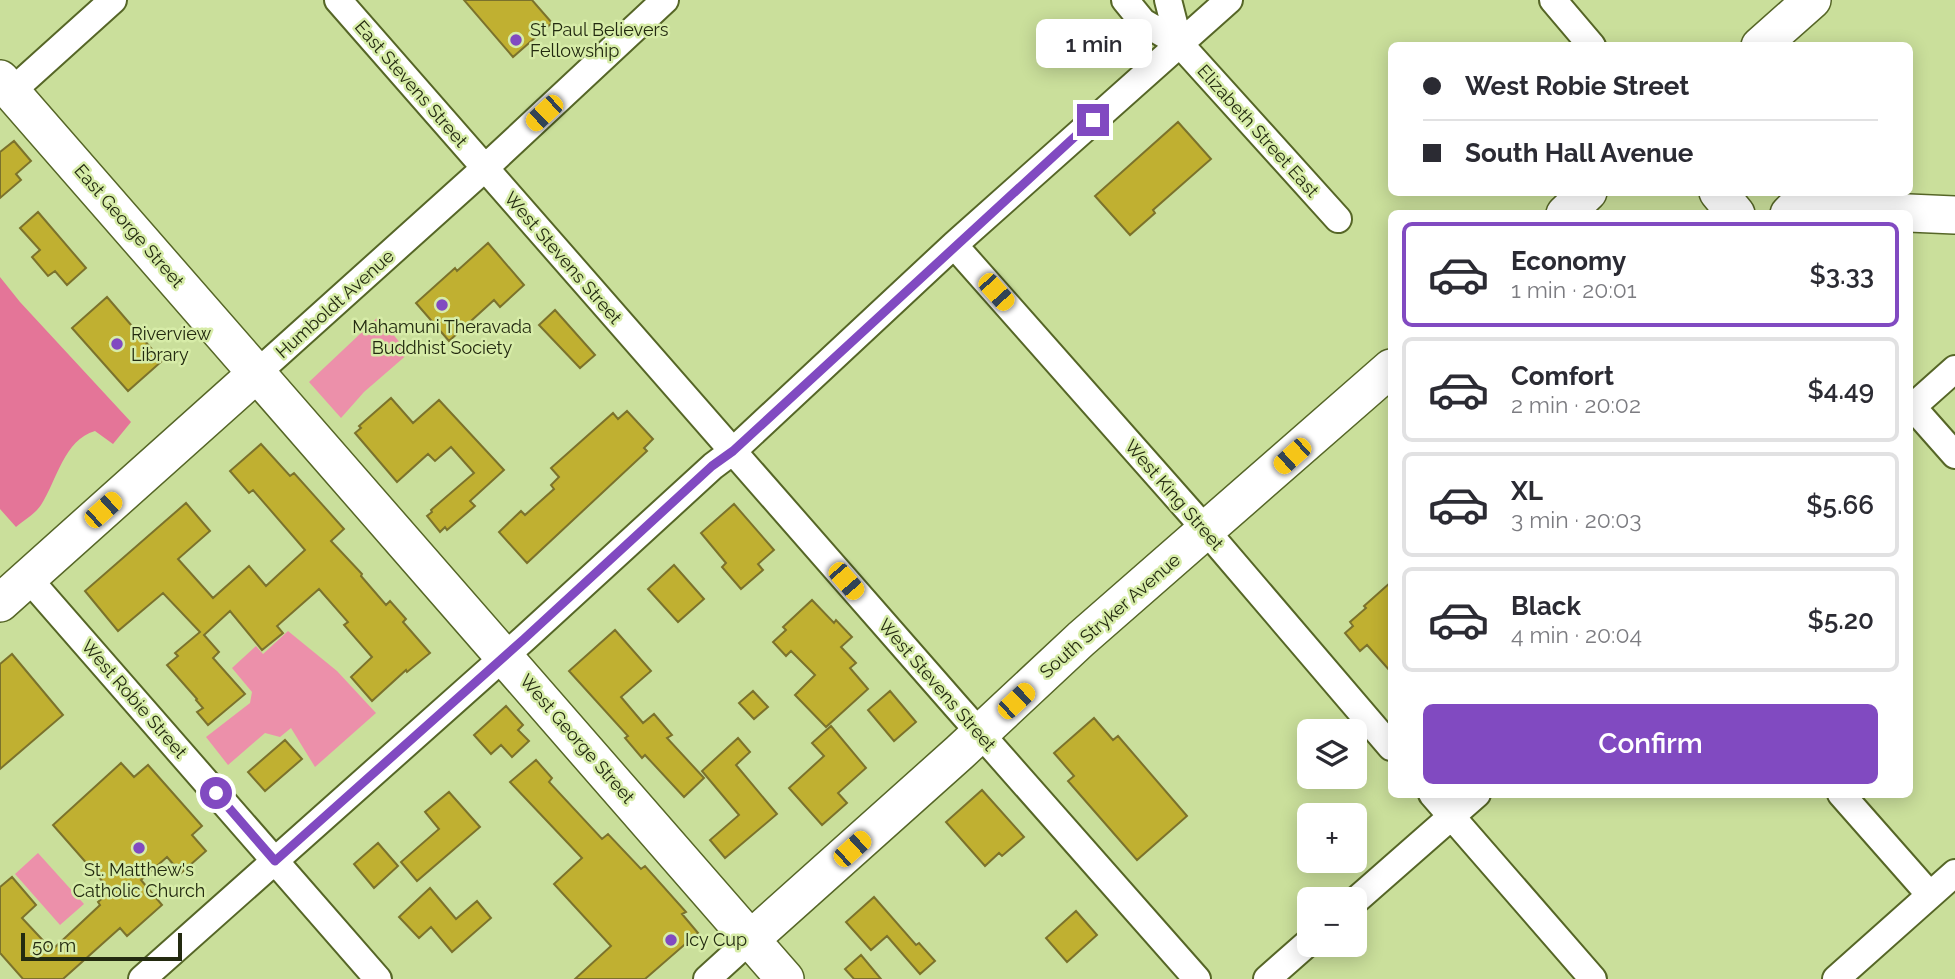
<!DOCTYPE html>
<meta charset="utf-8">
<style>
:root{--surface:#fff;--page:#f2f2f3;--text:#2b2b33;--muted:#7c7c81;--line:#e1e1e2;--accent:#814ac1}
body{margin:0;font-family:Raleway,sans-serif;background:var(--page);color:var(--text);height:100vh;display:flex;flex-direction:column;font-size:26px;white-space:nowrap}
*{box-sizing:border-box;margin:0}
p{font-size:23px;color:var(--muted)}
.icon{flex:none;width:38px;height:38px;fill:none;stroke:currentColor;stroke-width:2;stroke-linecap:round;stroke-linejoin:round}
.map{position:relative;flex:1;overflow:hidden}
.details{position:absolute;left:1388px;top:210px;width:525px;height:588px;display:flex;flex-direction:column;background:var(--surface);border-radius:10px;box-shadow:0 4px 18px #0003}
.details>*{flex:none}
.guide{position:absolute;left:1388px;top:42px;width:525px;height:154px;border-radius:10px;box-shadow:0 4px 18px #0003;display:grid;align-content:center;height:154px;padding:0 35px;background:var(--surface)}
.controls{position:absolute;left:1297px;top:719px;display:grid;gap:14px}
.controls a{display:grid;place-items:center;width:70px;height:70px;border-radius:10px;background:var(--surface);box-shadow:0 4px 18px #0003;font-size:35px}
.scale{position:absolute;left:21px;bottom:18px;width:161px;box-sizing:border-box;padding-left:7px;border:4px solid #232a10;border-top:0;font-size:19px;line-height:24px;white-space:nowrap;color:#232a10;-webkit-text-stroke:5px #d7eca8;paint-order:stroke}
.end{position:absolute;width:32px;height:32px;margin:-16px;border:9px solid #814ac1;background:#fff;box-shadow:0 0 0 4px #fff}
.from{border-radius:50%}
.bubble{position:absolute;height:49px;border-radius:10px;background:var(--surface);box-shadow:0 4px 18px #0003;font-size:23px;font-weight:600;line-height:49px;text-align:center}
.car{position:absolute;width:21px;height:42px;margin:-21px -10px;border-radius:9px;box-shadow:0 0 5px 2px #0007;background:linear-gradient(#f5c518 24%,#345 0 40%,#f5c518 0 76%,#345 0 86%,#f5c518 0)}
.guide b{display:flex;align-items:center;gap:24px;height:66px;font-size:26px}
.guide b+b{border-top:2px solid var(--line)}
.guide i{width:18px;height:18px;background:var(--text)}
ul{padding:12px 0 0;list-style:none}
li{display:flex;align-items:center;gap:21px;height:105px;margin:0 14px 10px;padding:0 21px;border:4px solid var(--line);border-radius:10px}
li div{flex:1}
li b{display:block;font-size:26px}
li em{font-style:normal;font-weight:600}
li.on{border-color:var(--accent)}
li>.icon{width:63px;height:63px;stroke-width:1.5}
.cta{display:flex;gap:14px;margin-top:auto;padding:14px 35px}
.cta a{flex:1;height:80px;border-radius:10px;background:var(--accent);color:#fff;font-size:28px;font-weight:600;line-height:80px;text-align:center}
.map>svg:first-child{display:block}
.green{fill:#ec90aa}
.forest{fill:#e47598}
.building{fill:#c0b031;stroke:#7b722c;stroke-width:2}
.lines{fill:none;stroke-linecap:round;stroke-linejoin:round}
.street-casing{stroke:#566627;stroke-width:30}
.secondary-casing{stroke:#566627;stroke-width:40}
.street{stroke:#fff;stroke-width:26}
.secondary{stroke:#fff;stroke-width:37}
.route{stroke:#814ac1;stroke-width:9}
.poi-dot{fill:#814ac1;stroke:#d7eca8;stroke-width:2.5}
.labels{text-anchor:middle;stroke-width:5;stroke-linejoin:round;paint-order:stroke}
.poi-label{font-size:18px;fill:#232a10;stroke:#d7eca8;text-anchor:start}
.street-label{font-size:18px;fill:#232a10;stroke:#d7eca8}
</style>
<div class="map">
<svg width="1955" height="979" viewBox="0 0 1955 979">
<rect width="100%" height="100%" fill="#cadf9b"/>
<path class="green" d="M378,317l31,36 -45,39 -23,26 -32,-36z
M288,631l49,40 39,42 -61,54 -24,-39 -11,9 -15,-4 -37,32 -22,-28 44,-34 2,-11 -20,-24 24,-22 7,8z
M38,853l46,51 -24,21 -45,-51z"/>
<path class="forest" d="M0,277l20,25 111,120 -18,22 -18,-13c-31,9 -38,49 -54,74 -6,9 -17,15 -25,22l-16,-18z"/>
<path class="building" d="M464,0h68l20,23 -39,34z
M1178,122l33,37 -58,51 2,3 -25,22 -35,-39z
M14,141l17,20 -15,13 5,6 -21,18v-46z
M38,212l48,56 -19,17 -12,-14 -7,5 -16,-19 8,-7 -20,-22z
M488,243l36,42 -24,22 -6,-7 -45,41 -33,-38 39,-35 2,3z
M107,297l55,64 -34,30 -56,-63z
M555,310l40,45 -15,13 -41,-43z
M391,398l22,25 26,-23 65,70 -34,31 5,5 -28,24 -2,-3 -5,5 -13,-16 5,-4 -1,-2 43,-37 -23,-26 -16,14 -7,-7 -31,28 -42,-49 6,-5 -2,-2z
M627,411l26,28 -9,9 3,3 -120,112 -28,-31 22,-21 4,4 29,-26 -3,-4 8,-8 -8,-9 62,-55 5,6z
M261,444l29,32 4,-3 50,56 -13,12 31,33 -1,2 25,29 4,-4 16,18 -3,3 27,31 -23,19 -1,-2 -34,31 -21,-24 21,-20 -28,-32 4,-3 -29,-33 -42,37 6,7 -21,17 -32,-39 -26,24 15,17 -6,6 32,36 -37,31 -11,-13 6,-4 -7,-8 1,-1 -30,-34 11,-9 -3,-3 25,-21 -37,-39 -45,38 -33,-40 101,-88 24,28 -32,28 35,39 36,-32 17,20 39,-36 -52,-60 -4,3 -19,-22z
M734,504l40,46 -16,14 5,6 -22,19 -19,-22 4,-4 -25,-30z
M674,565l30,34 -26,23 -30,-33z
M1391,582v90l-24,-27 -7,6 -15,-18 8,-7 -3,-4 16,-14 -2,-2z
M812,600l22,23 2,-3 16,17 -11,10 15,16 -6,5 18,21 -42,38 -31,-32 20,-20 -24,-24 -5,5 -13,-14 13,-12 -3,-3z
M615,630l36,41 -30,26 22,26 11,-9 18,21 -5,3 37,40 -20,19 -39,-42 -3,3 -17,-20 3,-2 -59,-65z
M12,654l51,61 -63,54v-105z
M753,691l15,16 -14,12 -15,-16z
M890,691l26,31 -22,19 -26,-31z
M506,706l17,19 -5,5 11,11 -17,16 -11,-12 -10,9 -17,-19z
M1094,718l19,22 5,-4 69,80 -50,44 -69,-79 6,-5 -20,-23z
M831,726l35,42 -28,25 9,10 -25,22 -33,-37 35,-32 -12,-13z
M738,738l12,14 -14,13 41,49 -52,44 -15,-18 29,-25 -37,-44z
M285,740l17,19 -37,32 -17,-19z
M536,760l16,18 -3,4 53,57 6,-5 33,35 4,-3 41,46 -4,2 16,19 -53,46h-70l36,-33 -57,-62 28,-26 -72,-76z
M121,763l13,14 14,-12 54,61 -10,9 14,16 -25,22 -14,-16 -26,23 21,25 -35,31 -7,-8 -57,51h-40l-23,-26v-66l12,-10 24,28 -14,13 30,32 48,-45 -2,-3 13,-11 -58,-66z
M982,790l42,47 -22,19 -3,-3 -14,13 -39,-44z
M449,792l31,35 -63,54 -16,-19 38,-33 -14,-17z
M378,843l20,23 -24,22 -20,-24z
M430,888l26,31 21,-18 14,17 -39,34 -21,-25 -12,11 -20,-21z
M874,897l42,48 3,-2 16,18 -15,13 -33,-38 -16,14 -25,-28z
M1076,911l21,24 -30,27 -21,-24z
M861,955l20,24h-27l-9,-10z"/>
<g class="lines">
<g class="street-casing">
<path id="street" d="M338,0l618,706 241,273
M1125,0l18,22 36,21 159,176
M1168,0l11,43
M1553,0l39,46
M11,92l102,-92
M954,245l237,268 200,234
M257,373l228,-205 180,-168
M1909,403l46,52
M1909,410l46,-41
M28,578l350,401
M1432,794l161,185
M1841,794l89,101
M1354,902l123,-108
M142,979l382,-340 189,-173 20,-15 221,-206 275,-245
M707,979l44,-40
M1267,979l42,-37
M1836,979l119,-106"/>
</g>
<g class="secondary-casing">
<path id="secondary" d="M1760,46l52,-46
M0,79l785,900
M1718,192l18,22
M1565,214l23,-22
M1789,214l6,-6 160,7
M0,603l257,-230
M751,939l209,-187 121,-113 310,-271"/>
</g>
<use href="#street" class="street"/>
<use href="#secondary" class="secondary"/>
</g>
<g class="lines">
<path class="route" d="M216,793l59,68 249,-222 188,-173 21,-15 360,-331"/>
</g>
<g class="poi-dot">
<circle cx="516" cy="40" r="7"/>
<circle cx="442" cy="305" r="7"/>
<circle cx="117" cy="344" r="7"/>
<circle cx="139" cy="848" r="7"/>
<circle cx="671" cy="940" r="7"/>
</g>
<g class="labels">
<g class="poi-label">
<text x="530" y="36">St Paul Believers<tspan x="530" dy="21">Fellowship</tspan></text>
<text x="442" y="333" text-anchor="middle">Mahamuni Theravada<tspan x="442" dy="21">Buddhist Society</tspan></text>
<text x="131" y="340">Riverview<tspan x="131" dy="21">Library</tspan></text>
<text x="139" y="876" text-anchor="middle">St. Matthew's<tspan x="139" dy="21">Catholic Church</tspan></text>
<text x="685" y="946">Icy Cup</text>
</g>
<g class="street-label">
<text transform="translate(411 84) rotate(49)" y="6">East Stevens Street</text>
<text transform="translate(1258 131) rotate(48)" y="6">Elizabeth Street East</text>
<text transform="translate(129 226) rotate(49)" y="6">East George Street</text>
<text transform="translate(563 258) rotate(49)" y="6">West Stevens Street</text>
<text transform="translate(335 304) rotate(-42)" y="6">Humboldt Avenue</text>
<text transform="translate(1174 495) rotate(49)" y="6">West King Street</text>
<text transform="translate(1110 616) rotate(-41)" y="6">South Stryker Avenue</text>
<text transform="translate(937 685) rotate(49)" y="6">West Stevens Street</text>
<text transform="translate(134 699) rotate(49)" y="6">West Robie Street</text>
<text transform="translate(577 739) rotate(49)" y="6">West George Street</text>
</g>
</g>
</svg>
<div class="controls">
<a><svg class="icon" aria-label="layers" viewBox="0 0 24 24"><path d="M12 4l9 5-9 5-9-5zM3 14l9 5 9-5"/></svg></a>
<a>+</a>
<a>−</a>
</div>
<div class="scale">50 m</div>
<i class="end from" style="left:216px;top:793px"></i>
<i class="end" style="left:1093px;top:120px"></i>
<div class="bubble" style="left:1036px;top:19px;width:116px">1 min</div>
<i class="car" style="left:544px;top:113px;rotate:227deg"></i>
<i class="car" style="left:996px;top:292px;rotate:138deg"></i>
<i class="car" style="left:1292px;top:456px;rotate:228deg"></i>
<i class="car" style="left:103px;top:510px;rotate:48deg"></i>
<i class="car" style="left:846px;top:581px;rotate:139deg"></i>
<i class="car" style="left:1016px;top:701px;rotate:47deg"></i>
<i class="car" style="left:852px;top:849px;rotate:48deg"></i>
<div class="guide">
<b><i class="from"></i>West Robie Street</b>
<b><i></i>South Hall Avenue</b>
</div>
<section class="details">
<ul>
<li class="on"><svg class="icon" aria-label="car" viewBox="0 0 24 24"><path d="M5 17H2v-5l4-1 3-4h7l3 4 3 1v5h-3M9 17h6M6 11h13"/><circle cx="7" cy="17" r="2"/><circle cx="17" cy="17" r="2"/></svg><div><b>Economy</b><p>1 min · 20:01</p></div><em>$3.33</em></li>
<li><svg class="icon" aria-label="car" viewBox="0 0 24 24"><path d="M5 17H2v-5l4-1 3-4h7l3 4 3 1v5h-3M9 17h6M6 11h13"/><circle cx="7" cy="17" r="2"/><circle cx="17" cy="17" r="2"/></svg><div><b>Comfort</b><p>2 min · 20:02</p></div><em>$4.49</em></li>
<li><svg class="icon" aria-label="car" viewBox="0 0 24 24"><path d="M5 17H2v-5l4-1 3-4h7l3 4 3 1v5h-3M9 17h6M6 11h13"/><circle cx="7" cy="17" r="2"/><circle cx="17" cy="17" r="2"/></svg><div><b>XL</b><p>3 min · 20:03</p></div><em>$5.66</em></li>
<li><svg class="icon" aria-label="car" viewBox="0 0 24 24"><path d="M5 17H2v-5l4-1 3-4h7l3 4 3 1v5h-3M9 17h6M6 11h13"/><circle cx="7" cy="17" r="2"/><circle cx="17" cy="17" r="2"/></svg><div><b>Black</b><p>4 min · 20:04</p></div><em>$5.20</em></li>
</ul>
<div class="cta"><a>Confirm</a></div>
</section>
</div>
